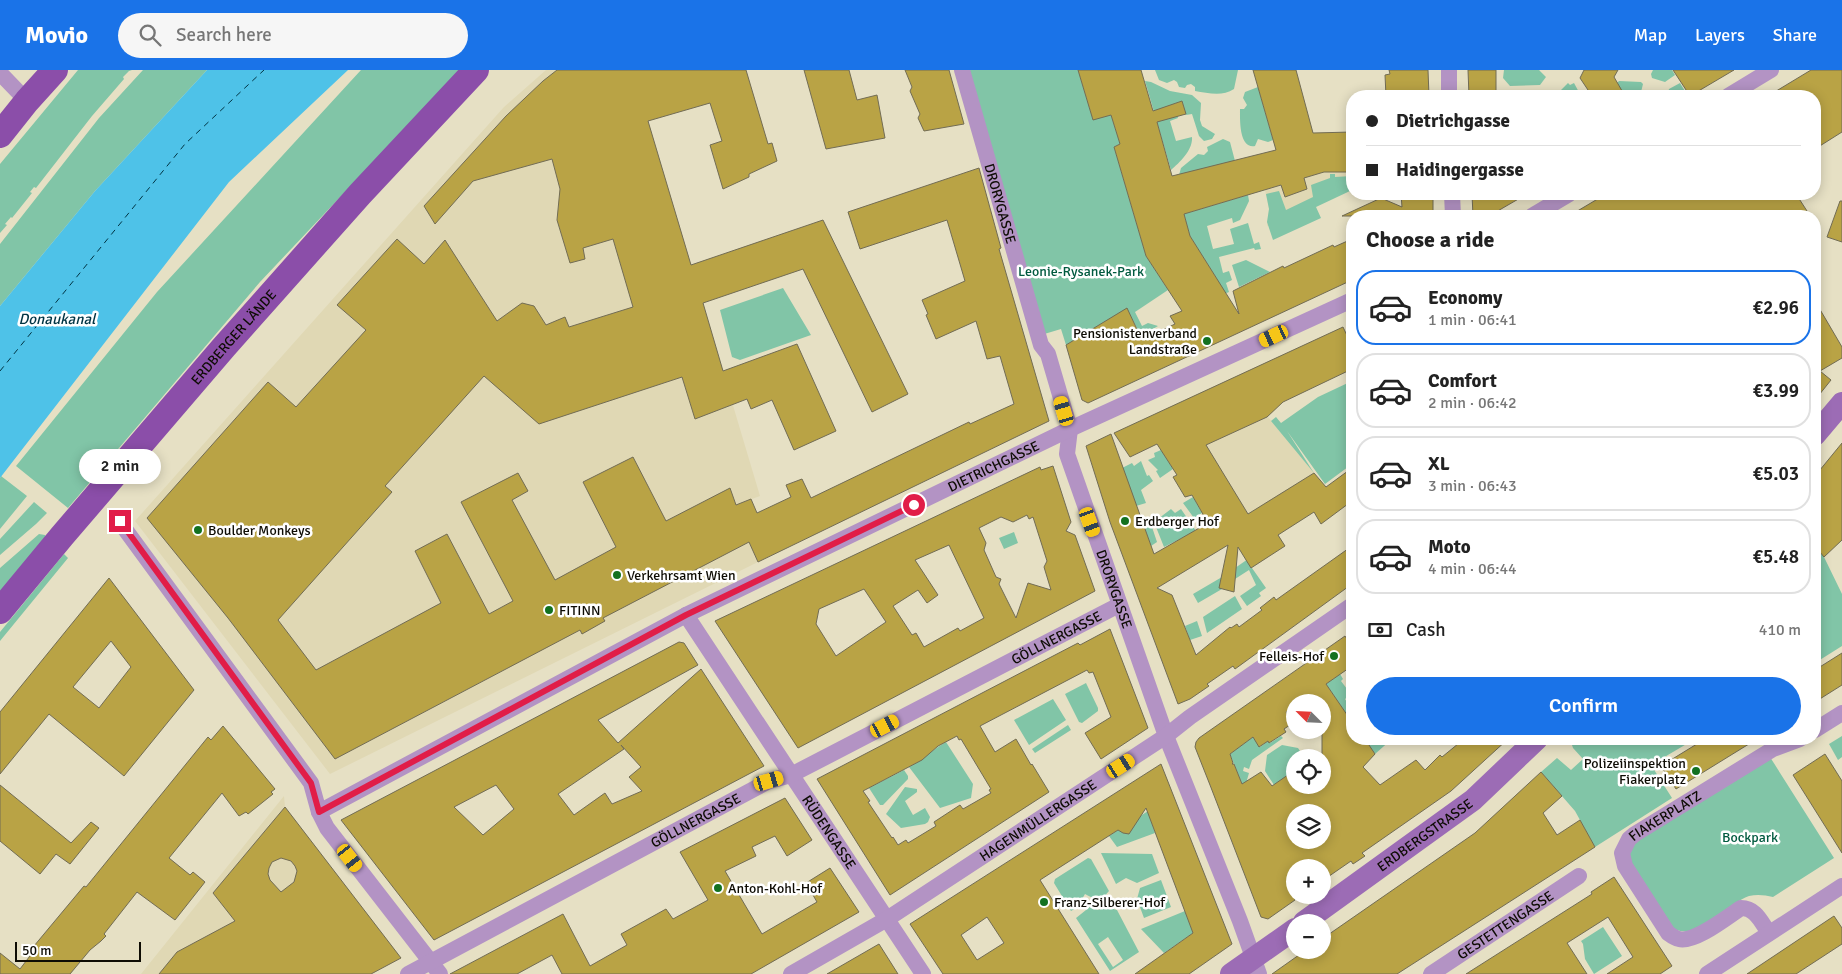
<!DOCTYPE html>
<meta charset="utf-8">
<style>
:root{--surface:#fff;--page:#f6f6f6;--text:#222;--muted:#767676;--line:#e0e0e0;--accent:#1a73e8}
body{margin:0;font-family:Signika,sans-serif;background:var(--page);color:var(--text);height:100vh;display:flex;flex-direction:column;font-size:19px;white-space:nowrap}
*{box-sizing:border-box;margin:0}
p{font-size:16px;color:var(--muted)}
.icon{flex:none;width:28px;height:28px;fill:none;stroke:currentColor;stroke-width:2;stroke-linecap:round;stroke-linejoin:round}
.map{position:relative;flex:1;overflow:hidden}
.sheet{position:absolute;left:1346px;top:140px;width:475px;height:535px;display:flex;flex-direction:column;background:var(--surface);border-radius:20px;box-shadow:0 2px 12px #0003}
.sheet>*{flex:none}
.top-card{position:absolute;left:1346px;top:20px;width:475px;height:110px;border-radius:20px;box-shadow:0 2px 12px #0003;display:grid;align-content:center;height:110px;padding:0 20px;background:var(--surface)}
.needle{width:32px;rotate:294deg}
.fabs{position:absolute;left:1286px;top:624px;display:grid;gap:10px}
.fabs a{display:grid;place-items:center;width:45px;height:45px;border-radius:50%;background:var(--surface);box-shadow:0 2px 12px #0003;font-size:25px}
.scale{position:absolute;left:15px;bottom:12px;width:126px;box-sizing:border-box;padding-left:5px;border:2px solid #0e0c04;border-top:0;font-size:14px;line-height:18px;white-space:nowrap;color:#0e0c04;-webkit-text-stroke:4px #fff;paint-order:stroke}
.end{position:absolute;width:22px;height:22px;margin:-11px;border:6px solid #e11d48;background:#fff;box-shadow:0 0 0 2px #fff}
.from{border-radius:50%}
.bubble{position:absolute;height:35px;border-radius:18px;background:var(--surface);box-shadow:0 2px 12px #0003;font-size:16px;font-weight:600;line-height:35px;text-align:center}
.car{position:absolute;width:15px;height:30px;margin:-15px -8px;border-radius:6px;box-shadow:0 0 4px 1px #0007;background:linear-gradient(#f5c518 24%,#345 0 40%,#f5c518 0 76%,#345 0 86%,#f5c518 0)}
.top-card b{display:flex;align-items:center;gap:18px;height:48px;font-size:19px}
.top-card b+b{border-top:1px solid var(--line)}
.top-card i{width:12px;height:12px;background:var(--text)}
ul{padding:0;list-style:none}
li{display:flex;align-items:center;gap:15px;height:75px;margin:0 10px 8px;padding:0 10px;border:2px solid var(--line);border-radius:20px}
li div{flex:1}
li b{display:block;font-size:19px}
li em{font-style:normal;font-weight:600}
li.active{border-color:var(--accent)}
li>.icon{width:45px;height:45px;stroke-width:1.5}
h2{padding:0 20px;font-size:22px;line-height:60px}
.pay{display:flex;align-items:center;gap:12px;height:55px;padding:0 20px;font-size:19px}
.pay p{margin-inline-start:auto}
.action{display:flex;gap:10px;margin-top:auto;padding:10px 20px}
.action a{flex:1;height:58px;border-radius:30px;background:var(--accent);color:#fff;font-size:20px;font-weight:600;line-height:58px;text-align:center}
header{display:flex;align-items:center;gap:30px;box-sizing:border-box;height:70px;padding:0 25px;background:var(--accent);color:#fff}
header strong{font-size:24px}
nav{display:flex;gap:28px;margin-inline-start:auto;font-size:18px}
.search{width:350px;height:45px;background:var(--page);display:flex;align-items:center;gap:12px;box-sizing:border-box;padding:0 18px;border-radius:28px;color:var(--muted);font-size:19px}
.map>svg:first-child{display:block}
.built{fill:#e0d8b4}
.green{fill:#81c5a7;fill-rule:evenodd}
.water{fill:#4ec2e8}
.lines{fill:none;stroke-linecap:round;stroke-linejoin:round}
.ferry{stroke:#003444;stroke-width:1;stroke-dasharray:6 5;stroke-linecap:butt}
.building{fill:#b9a345;stroke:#726c54;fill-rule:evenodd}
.street{stroke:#b393c4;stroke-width:16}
.secondary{stroke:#9c6cb5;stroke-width:22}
.primary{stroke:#8b4ea9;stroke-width:26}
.route{stroke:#e11d48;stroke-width:6}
.poi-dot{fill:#137120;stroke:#fff;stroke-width:2}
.labels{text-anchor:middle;stroke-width:5;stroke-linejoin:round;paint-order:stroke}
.street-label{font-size:14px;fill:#0e0c04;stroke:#fff}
.park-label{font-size:14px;fill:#005a3f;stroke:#fff}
.poi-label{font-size:14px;fill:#0e0c04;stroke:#fff;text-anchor:start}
.water-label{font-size:15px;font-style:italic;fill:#003444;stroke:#fff}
</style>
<header>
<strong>Movio</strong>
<div class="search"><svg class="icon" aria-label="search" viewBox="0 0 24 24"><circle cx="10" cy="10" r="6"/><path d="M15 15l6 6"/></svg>Search here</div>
<nav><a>Map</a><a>Layers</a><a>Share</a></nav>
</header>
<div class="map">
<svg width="1842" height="904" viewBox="0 0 1842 904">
<rect width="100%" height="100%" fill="#e6e0c4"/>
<path class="built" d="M546,0h87l127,426 -24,9 22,57 -428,212 -195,-253 369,-414z
M1324,102h28v10l-85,44 2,-17 -4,-19z
M1343,257l9,19v23l-69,32 -15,16 68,82 -11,6 6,12 -10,7 -7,-12 -36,23 7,11 -24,15 -18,-9 -87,-139z
M284,726l1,11 116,151 -30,16h-230z"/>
<path class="green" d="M78,0h54l-3,1 -6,6 1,2 -32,37 -56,72 -2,-1 -4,5 2,1 -20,25 -1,-1 -6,7 2,1 -7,8v-69z
M143,0h64l-112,121 -95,115v-62l99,-126z
M361,0h99l-200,212 -192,226 -52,-42 141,-174z
M966,0h112l15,49 18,-4 9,29 -6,3 32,109 22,34 -33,22 7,14 6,-3 10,3 -17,10 -14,-27 -61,36 -5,-16 -20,6z
M1155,0h83l-4,19c-12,8 -26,4 -39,2v-4l-4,-3 -4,1 -2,3 -6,-1 -2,-5 -3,-2 -7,3 -8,-3z
M1504,0h35l7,7 -6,8 -30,1 -7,-8z
M1653,0h19l3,5 -10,7 -13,-4 -1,-4z
M1145,11l6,1 19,9 22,4 9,8 -1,17 2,6 13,8 -3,5 -8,2 -5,-5 -7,-22 -6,1 -4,-14 -8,3 4,14 -8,3 6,20 16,-4c1,13 -12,25 -21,33z
M1619,11l22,1 2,2 -3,12h-15l-8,-13z
M1568,13l2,2 4,-2 7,13h-26z
M1680,13l8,13h-21l2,-7z
M1258,17l15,53 -5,2 -10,-3 -3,7c-16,3 -15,-26 -15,-37h4l3,-4 -4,-7 2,-6z
M1223,69l7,3 5,19 -56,14 2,-7 17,-14 6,1 4,-4 -1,-4z
M1330,104h5v3l17,-1 -2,15 -34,16 5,11 -48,22 -6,-18 2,-13 -3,-15 13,-3 7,19 27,-13 -2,-12 19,-7z
M1248,125l1,6 -9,19 -7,3 -1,-5 -25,8 6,23 21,-5 -4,-15 18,-6 6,21 5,-2 2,7 -6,1 -1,-2 -35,9 4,16 6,-2 3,9 -6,3 3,9 -7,3 -5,-16 -27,-43 -6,-22z
M1246,190l24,12 -31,15 -7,-22z
M783,218l28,47 -71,25 -8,-3 -12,-47z
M1352,311v83l-27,20 -38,-53 27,42 -43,-52 5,-4 5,6 37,-26z
M1161,380l12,19 -13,9 -4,-7 2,-1 -10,-10 7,-3 -1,-4z
M1141,391l6,15 2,-1 4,6 -12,9 5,13 -10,3 -14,-38 10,-5 2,3z
M1,406l26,20 -27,33v-51z
M1193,427l9,16 -8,5 -11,-15z
M34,432l13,11 -11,11 -36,31v-16z
M1171,439l4,4 6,-4 15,22 -32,16 -10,-25z
M1140,447h6l4,4 7,21 -6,4z
M1014,462l4,11 -14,6 -5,-11z
M39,464l6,1 1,2 -46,57v-26z
M1816,478l8,9 18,37v52l-27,17v-91l4,-5 -4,-4v-14z
M64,484l4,4 -68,83v-9z
M1248,489l4,9 14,20 -7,5 2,3 -14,10 -7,-10 16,-11 -7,-15 -14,9 -10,-4z
M1222,507l-2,9 2,3 -24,14 -5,-9z
M1235,526l7,13 -35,24 -4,-16z
M1197,551l5,15 -12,4 -5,-14z
M1340,604l3,5 -2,2 6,8 2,-2 3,6 -7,6 5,8 2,-1v16l-26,-38z
M1086,613l12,25v3l-16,12 -3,-1 -14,-28z
M1053,629l13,21 -37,25 -15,-25z
M1068,655l3,5 -36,23 -3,-4z
M1281,666l2,2 -31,22 -3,9 -5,-2 -1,4 6,2 -2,7 9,13 -9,3 -17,-42 23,-17 7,10 8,-6 2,2z
M1842,666v21l-4,3 -9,-16z
M1365,669h27l-17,15z
M1577,669h118l-44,26 21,33 -77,49 -20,-36 -34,-39 16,-14 14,12 12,-11 -10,-11 -1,-3z
M946,672l27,42 -2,14 -31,10 -31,-41c14,-7 24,-18 37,-25z
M1282,675l16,3 6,9 -9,1v12l-21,15 -9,-14 2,-16z
M1770,687l64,101 -61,39c-8,-2 -16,-3 -24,-1 -23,8 -49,45 -75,33l-45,-70 1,-10 5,-8z
M904,700l4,6v3l-25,26h-3l-11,-17z
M905,717l12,2v3l-12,9 8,14 12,-7 5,9 -2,5 -3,2 -24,4 -15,-14z
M1148,741l7,22 -38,14 -8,-11 9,-6 9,3 4,-11z
M1101,783l51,1 7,19 -22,10 -11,-5 -10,6z
M1088,788l3,1 18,32c-9,9 -4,16 8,19l22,42 -29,19 -34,-53 15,-12 7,4 4,-2v-5l-17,-9 -3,5 3,4 -14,8 -17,-28 1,-4zM1108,867l15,23 -10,7 -15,-23z
M1161,810l10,27 -27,11 -7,-19 3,-11z
M1185,841l8,22 -29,20 -23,-24z
M1603,857l19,29 -28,18 -9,-15 -2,-15 -2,-3z"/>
<path class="water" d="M207,0h141l-119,112 -229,296v-172l95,-115z"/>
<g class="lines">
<path class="ferry" d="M0,301l185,-227 79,-74"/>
</g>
<path class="building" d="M557,0h189l22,74 4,-1 5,18 -28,13v3l-26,12 -13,-44 12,-4 -12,-38 -62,18 43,144 132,-45 85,174 -36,18 -69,-143 -100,34 20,68 74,-27 39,87 -42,19 -22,-50 -21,9 -4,-10 -52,20 -13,-42 -143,47 -55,-48 -99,110 7,6 -114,128 38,50 125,-67 -26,-52 32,-17 42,80 24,-13 -52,-99 57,-29 10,18 -16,9 43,80 61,-33 -33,-65 50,-25 33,64 64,-33 6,17 15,-6 6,14 34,-16 -5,-12 16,-6 9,19 158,-76 1,2 44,-20 -14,-48 -13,3 -11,-38 -40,18 -10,-24 2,-1 -6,-14 43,-19 -18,-61 -87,29 -12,-37 131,-44 22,80 -2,1 50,172 -291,141 -9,-20 -146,76 2,3 -23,13 -2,-4 -245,129 -107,-141 -81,-100 121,-136 28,25 70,-77 -29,-25 60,-66 27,25 21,-24 52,81 25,-18 12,3 12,19 19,-8 4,10 64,-20 -20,-68 -30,9 2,11 -15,4 -13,-43 3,-31 -8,-30 -79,22 -38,43 -11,-18 82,-90 37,-35z
M804,0h45l8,30 20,-5 8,43 -59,11z
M905,0h44l15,54 -40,7 -6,-13 2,-4 -10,-23 2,-4z
M1078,0h63l12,41 29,-10 4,13 -29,8 15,54 104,-26 -23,-80h43l17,63 39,-1v40h-28l-20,6 3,11 -22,8 -4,-12 -97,29 6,22 49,78 -6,-23 50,-25 1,2 49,-23 1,2 18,-8v41l-264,123 -6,-3 -16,-55 61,-37 15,32 33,-16 -5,-8 12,-5 -36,-55 -32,-109 6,-3 -9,-29 -18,5z
M1389,0h39l1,26h-43l-1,-21 5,-1z
M1468,0h28v26h-27z
M1584,0h34l-4,7 11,19h-33l-12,-18z
M1673,0h61l-44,26z
M1811,0h31v62l-27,17v-53h-47z
M1401,124h32v22h-91l39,-18 21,9z
M1472,124h55l-38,22h-16z
M1606,124h190l11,17 -10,5h-228z
M1840,131h2v41l-15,-5z
M1815,231l27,46v11l-22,13 11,9 -16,20z
M1343,257l9,19v23l-69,33 -16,15 -61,28 42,69 66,-41 12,14 26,-19v33l-31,23 -7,-12 -36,23 7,11 -34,22 -13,-21 -4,45 -15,-4 9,-43 -71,43 15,7 24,60 34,-28 1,1 6,-4 2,3 23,-17 -2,-2 14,-11 2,3 76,-54v38l-117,85 -2,-3 -26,18 2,2 -19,13 -12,5 -68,-182 -24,-76 25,-12 43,120 54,-31 -16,-28 -7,2 -12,-20 4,-2 -20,-31 -27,13 -16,-24z
M1842,373v97l-18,17 -9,-11v-70z
M1053,396l18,56 -5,9 9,4 20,56 -297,157 -83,-127 325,-154 1,3zM1027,445l2,4 4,-2 14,44 -3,6 7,23 -23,-7 -12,35 -17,-34 2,-5 -5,-2 -12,-27 2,-7 -7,-15 22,-11 12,5zM949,475l35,73 -24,13 -2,-3 -34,19 -8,-14 -4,2 -19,-29 25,-16 9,13 11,-8 -23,-35zM864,519l22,33 -50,34 -20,-32 3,-15z
M109,508l85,112 -70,86 -75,-62 -49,60v-62zM111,571l20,26 -32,41 -26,-21z
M1110,559l38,99 -47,31 -16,-26 26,-16 -18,-45 -4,1 -2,-3 -107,56 15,26 21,-13 15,26 1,-1 17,28 -159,103 -73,-116 261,-136 2,2zM957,666l2,4 2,-1 30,50 -2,1 2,3 -28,16 -3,-4 -26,17 2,4 -28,17 -2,-3 -8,5 -5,-8 -1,1 -24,-36 2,-1 -7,-10 59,-31 16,-14z
M1345,566l7,11v19l-26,18 26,38v17h13l10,15 -12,13 17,18 36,-25 9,10 15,-15 2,2 22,-18h44l-57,52 -89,62 3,3 -12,8 -2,-3 -29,20v-13h-27v32l-27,19 -7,-2 -51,-132 -15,-38 1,-5 3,-4zM1295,632h27v83h-27v-15l-23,16 -11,-14 -19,12 -8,-20h-2l1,-1 -3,-9 23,-17 6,10 9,-6 1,2 17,-11 -2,-3 9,-6 -7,-11 9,-6zM1295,742h27v28h-27z
M679,572l5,1 14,22 -100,55 20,23 83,-74 63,97 -330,174 -93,-120zM621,675l20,22 -12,10 13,14 -30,13 -7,-11 -31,22 -16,-21 66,-45zM496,715l18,24 -31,26 -29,-28z
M1842,583v32l-27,17v-32z
M223,656l52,63 -4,3 2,2 -25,20 -2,-2 -7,4 -17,-23 -53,65 21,17 3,-3 12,10 -30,38 -38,-28 -33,42 2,2 -5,5 -11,9 -20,24h-70v-21l20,16 16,-21 -2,-2 50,-60 2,1 122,-150 3,3z
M1705,669h52l-81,50 -15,-23z
M1825,684l17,27v72l-49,-78z
M1161,694l71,180 -43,30h-54l58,-41 -47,-125 -17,26 -6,-1 -5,-3 -78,50 59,94h-156l-33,-50zM987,847l17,26 -27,17 -16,-25z
M1541,702l21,24 -19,17 14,22 23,-15 15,27 -198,127h-125l34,-24h16v-11l153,-106z
M0,715l71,58 20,-21 8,6 -29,36 -14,-10 -16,20 -40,-33z
M785,728l27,42 -25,16 -12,-20 -23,11 4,9 -31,15 37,63 55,-32 -11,-19 24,-15 29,44 -108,62h-189l-10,-19 -35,19h-67l113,-60 27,52 37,-21 -6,-11 45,-25 7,10 35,-19 -28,-48z
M285,737l116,151 -30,16h-212l18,-22 58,-31 -22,-28zM281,788l10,3 4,5 2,5 -3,11 -13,10 -11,-12 -2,-6 1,-6 3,-6z
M1614,807l58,89 -12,8h-53l26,-17 -25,-40 -41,26 20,31h-121l126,-80 -1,-2z
M1834,846l8,12v16l-46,30h-49z
M879,874l19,30h-71z"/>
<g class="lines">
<g class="street">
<path id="s1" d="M962,0l79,275 7,9 22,75 -3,25 99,282 74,185 19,53"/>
<path d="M1449,0v26"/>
<path d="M0,3l27,28"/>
<path d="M1728,26l43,-26"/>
<path d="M1452,124l1,22"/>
<path d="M1532,146l37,-22"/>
<path d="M119,451l192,262 8,29 8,16 113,146"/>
<path id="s2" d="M686,545l237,359"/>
<path d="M1815,660l27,-17"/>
<path id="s3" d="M319,742l367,-197 384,-186 282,-129"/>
<path id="s4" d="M1769,863c-8,-11 -13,-25 -28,-25 -14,9 -46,35 -62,31 -5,-1 -7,-3 -11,-6l-43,-67 -3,-13 7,-14 6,-5 138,-85 27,-10"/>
<path id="s5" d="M408,904l361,-193 22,-6 328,-170"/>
<path id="s6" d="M791,904l96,-55 279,-183 24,-19 162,-112"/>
<path id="s7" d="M1431,904l148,-98"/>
<path d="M1707,904l135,-88"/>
</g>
<g class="secondary">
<path d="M1815,365l27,-32"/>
<path id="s8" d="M1304,852l169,-122 64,-61"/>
<path d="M1231,904l64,-45"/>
</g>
<g class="primary">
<path d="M0,65l27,-34 28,-31"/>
<path id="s9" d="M0,541l62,-75 162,-189 136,-153 116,-124"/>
</g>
</g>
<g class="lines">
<path class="route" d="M120,451l191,262 8,29 367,-197 228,-110"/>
</g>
<g class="poi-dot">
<circle cx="1207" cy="271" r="5"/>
<circle cx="1125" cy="451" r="5"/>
<circle cx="198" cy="460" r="5"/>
<circle cx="617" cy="505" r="5"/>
<circle cx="549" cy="540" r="5"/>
<circle cx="1334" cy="586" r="5"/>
<circle cx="1696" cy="701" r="5"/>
<circle cx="718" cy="818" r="5"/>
<circle cx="1044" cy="832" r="5"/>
</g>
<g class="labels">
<g class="street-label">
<text dy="5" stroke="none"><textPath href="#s1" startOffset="139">DRORYGASSE</textPath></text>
<text dy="5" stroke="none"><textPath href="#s9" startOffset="360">ERDBERGER LÄNDE</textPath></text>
<text dy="5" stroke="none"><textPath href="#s3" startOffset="758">DIETRICHGASSE</textPath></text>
<text dy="5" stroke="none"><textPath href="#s1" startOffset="544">DRORYGASSE</textPath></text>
<text dy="5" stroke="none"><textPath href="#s5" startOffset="731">GÖLLNERGASSE</textPath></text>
<text dy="5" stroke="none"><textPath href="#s4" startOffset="274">FIAKERPLATZ</textPath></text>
<text dy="5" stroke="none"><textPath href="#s5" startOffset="326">GÖLLNERGASSE</textPath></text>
<text dy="5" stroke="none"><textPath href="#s6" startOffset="291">HAGENMÜLLERGASSE</textPath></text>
<text dy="5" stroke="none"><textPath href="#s2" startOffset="260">RÜDENGASSE</textPath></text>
<text dy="5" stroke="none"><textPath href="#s8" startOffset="149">ERDBERGSTRASSE</textPath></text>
<text dy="5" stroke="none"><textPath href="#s7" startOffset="89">GESTETTENGASSE</textPath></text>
</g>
<g class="park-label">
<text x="1081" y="206">Leonie-Rysanek-Park</text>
<text x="1750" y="772">Bockpark</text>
</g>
<g class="poi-label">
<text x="1197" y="268" text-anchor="end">Pensionistenverband<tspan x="1197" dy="16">Landstraße</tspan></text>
<text x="1135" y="456">Erdberger Hof</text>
<text x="208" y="465">Boulder Monkeys</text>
<text x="627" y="510">Verkehrsamt Wien</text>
<text x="559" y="545">FITINN</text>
<text x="1324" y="591" text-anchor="end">Felleis-Hof</text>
<text x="1686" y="698" text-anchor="end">Polizeiinspektion<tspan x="1686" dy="16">Fiakerplatz</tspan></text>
<text x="728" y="823">Anton-Kohl-Hof</text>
<text x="1054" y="837">Franz-Silberer-Hof</text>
</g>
<g class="water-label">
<text x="57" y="254">Donaukanal</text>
</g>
</g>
</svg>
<div class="fabs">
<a><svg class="needle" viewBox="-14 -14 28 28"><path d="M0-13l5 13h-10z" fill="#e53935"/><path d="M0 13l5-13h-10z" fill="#767676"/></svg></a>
<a><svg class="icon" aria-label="locate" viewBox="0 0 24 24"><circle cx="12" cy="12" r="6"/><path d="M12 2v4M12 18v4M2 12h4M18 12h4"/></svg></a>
<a><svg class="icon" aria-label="layers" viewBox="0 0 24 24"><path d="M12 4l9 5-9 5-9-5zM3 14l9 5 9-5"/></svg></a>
<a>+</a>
<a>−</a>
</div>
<div class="scale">50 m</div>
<i class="end from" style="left:914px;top:435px"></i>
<i class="end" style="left:120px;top:451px"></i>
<div class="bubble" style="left:79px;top:379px;width:82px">2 min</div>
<i class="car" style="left:1274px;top:266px;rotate:245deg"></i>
<i class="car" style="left:1064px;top:341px;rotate:343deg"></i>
<i class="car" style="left:1090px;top:452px;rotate:160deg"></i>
<i class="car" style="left:885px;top:656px;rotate:63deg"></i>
<i class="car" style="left:1121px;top:696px;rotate:57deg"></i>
<i class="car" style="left:769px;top:711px;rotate:74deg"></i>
<i class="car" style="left:350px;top:788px;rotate:142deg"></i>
<div class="top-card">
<b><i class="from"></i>Dietrichgasse</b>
<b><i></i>Haidingergasse</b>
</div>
<section class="sheet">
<h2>Choose a ride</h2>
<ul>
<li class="active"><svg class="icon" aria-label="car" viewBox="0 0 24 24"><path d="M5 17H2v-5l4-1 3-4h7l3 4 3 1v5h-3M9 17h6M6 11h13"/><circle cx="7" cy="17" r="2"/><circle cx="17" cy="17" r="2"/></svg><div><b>Economy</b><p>1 min · 06:41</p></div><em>€2.96</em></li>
<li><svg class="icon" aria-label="car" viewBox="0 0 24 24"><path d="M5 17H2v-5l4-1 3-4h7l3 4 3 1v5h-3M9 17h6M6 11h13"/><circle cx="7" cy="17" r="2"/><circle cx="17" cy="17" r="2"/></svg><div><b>Comfort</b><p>2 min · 06:42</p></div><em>€3.99</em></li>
<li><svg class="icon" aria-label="car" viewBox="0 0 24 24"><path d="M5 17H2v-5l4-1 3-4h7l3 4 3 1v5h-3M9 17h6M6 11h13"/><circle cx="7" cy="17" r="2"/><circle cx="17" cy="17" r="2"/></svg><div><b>XL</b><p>3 min · 06:43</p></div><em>€5.03</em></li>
<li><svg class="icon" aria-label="car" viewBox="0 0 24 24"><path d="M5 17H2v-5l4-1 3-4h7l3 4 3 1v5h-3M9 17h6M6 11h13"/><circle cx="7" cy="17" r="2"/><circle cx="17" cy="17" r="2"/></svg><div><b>Moto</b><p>4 min · 06:44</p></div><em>€5.48</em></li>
</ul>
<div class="pay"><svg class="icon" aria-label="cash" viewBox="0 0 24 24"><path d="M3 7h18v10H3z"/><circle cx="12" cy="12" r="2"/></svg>Cash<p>410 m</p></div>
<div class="action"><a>Confirm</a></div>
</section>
</div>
